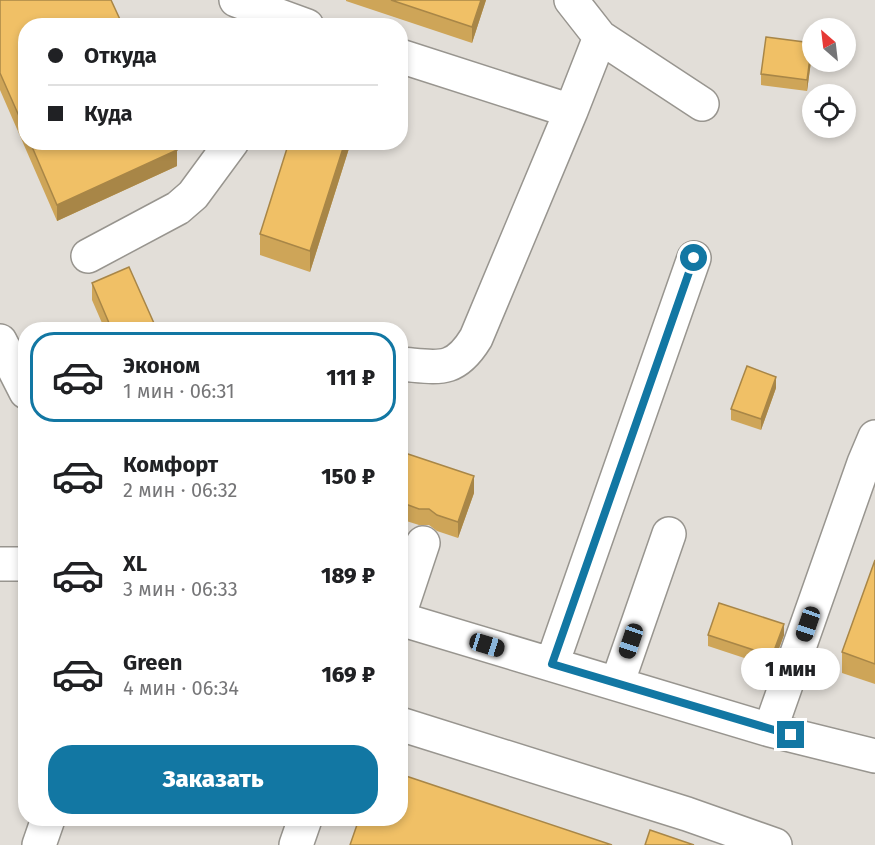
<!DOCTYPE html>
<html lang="ru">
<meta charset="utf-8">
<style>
:root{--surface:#fff;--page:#f6f6f6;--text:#202124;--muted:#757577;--line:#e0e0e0;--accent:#1277a3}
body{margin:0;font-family:"Fira Sans",sans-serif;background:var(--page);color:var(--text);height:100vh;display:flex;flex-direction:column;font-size:22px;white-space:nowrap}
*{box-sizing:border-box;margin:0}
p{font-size:20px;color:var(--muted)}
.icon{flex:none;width:33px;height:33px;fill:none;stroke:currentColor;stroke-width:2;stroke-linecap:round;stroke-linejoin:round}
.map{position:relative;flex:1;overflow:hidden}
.panel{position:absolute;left:18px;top:322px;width:390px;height:504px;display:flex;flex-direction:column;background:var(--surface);border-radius:24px;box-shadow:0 3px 9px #0003}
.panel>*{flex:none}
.guide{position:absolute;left:18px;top:18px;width:390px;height:132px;border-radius:24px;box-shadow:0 3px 9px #0003;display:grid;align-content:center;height:132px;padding:0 30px;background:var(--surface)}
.needle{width:39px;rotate:332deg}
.fabs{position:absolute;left:802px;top:18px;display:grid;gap:12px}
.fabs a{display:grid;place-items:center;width:54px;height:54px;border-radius:50%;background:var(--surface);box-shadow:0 3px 9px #0003;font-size:30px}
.end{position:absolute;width:27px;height:27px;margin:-14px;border:8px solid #1277a3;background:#fff;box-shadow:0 0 0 3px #fff}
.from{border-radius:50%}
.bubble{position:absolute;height:42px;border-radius:21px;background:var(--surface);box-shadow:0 3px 9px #0003;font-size:20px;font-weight:800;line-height:42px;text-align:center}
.car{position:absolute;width:18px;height:36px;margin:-18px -9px;border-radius:8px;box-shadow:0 0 4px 2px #0007;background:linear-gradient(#222 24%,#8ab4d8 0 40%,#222 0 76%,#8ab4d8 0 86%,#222 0)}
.guide b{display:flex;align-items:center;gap:21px;height:57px;font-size:22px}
.guide b+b{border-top:2px solid var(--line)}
.guide i{width:15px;height:15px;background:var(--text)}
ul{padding:10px 0 0;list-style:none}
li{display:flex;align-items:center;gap:18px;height:90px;margin:0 12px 9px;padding:0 18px;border:3px solid transparent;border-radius:24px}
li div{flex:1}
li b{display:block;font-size:22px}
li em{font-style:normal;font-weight:800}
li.selected{border-color:var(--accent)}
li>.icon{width:54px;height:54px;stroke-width:1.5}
.button{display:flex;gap:12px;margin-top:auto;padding:12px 30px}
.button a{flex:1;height:69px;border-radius:24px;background:var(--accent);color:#fff;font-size:24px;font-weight:800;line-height:69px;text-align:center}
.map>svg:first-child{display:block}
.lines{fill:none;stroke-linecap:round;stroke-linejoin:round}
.minor-casing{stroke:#98958f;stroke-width:36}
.minor{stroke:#fff;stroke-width:33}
.wall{fill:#cea558}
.shaded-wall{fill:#a88647}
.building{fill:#f0c066;stroke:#a88647;stroke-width:1.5}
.route{stroke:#1277a3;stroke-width:8}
</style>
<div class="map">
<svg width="875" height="845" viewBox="0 0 875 845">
<rect width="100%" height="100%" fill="#e2ded8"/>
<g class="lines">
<g class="minor-casing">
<path id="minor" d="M236,0l71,26
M600,37l102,67
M400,56l171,55
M88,256l90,-48 15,-13 39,-53
M0,341l26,51
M400,364c38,3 54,10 76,-26l95,-227 29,-74 -29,-37
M0,564h26
M400,612l23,-69
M400,619l370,111 105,26
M552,664l142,-406
M617,684l52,-150
M400,724l287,90 88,31
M770,730l94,-267 11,-26
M39,845l9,-26
M296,845l9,-26"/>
</g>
<use href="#minor" class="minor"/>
</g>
<path class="wall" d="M0,0l26,26v116h148l3,24 -120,55 -57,-131z
M346,0h140l-14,43 -126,-42z
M812,54l-5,37 -46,-6v-11z
M351,142l-41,130 -50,-17v-21z
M92,283l65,47h-52l-13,-30z
M776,388l-15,42 -30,-10v-11z
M400,468l74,25 -16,45 -21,-7 -8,-6h-10l-19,-6z
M875,560v124l-33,-11v-21z
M708,635h76l-12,32 -64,-21z"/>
<path class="shaded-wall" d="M481,0h5l-14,43v-16z
M812,43v11l-5,37v-11z
M345,142h6l-41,130v-21z
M177,150v16l-120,55v-16z
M776,377v11l-15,42v-11z
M474,476v17l-16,45v-16z
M784,624v11l-12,32v-11z"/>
<path class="building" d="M0,0h111l12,26h-97v106l-26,-59z
M391,0h90l-9,27z
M766,37l46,6 -5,37 -46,-6z
M30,142h144l3,8 -120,55z
M289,142h56l-35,109 -50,-17z
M129,267l28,63h-45l-20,-47z
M747,366l29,11 -15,42 -30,-10z
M405,453l69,23 -16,46 -21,-7 -8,-6h-10l-19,-7v-34z
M875,560v104l-33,-12z
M719,603l65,21 -12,32 -64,-21z
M400,774l212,71h-262l9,-26h41z
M650,830l44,15h-49z"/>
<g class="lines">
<path class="route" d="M694,258l-142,406 239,71"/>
</g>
</svg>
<div class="fabs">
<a><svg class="needle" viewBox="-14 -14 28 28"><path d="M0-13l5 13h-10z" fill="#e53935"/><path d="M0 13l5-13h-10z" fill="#757577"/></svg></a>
<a><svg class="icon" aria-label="locate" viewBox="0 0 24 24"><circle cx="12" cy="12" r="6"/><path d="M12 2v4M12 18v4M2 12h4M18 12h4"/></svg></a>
</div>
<i class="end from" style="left:694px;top:258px"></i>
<i class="end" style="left:791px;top:735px"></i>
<div class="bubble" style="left:741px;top:648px;width:99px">1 мин</div>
<i class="car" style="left:808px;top:624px;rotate:199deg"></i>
<i class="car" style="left:631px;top:641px;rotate:199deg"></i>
<i class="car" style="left:487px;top:645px;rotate:107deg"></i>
<div class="guide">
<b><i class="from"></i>Откуда</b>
<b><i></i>Куда</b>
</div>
<section class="panel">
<ul>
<li class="selected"><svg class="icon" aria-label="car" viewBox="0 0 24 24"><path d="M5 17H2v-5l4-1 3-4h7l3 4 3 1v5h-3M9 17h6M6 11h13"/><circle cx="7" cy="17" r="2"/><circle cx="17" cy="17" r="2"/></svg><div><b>Эконом</b><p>1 мин · 06:31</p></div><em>111 ₽</em></li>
<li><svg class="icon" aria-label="car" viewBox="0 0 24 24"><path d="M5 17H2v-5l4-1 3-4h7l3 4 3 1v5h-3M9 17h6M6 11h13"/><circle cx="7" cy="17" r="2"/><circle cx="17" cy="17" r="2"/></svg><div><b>Комфорт</b><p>2 мин · 06:32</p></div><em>150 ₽</em></li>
<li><svg class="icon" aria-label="car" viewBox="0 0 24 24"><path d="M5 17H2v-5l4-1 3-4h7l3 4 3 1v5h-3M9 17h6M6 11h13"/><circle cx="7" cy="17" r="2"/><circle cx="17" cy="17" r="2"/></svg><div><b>XL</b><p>3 мин · 06:33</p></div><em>189 ₽</em></li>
<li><svg class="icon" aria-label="car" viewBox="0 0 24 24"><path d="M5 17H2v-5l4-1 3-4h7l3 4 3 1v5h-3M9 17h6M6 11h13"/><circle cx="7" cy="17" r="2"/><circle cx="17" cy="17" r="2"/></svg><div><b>Green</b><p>4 мин · 06:34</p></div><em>169 ₽</em></li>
</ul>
<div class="button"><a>Заказать</a></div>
</section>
</div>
